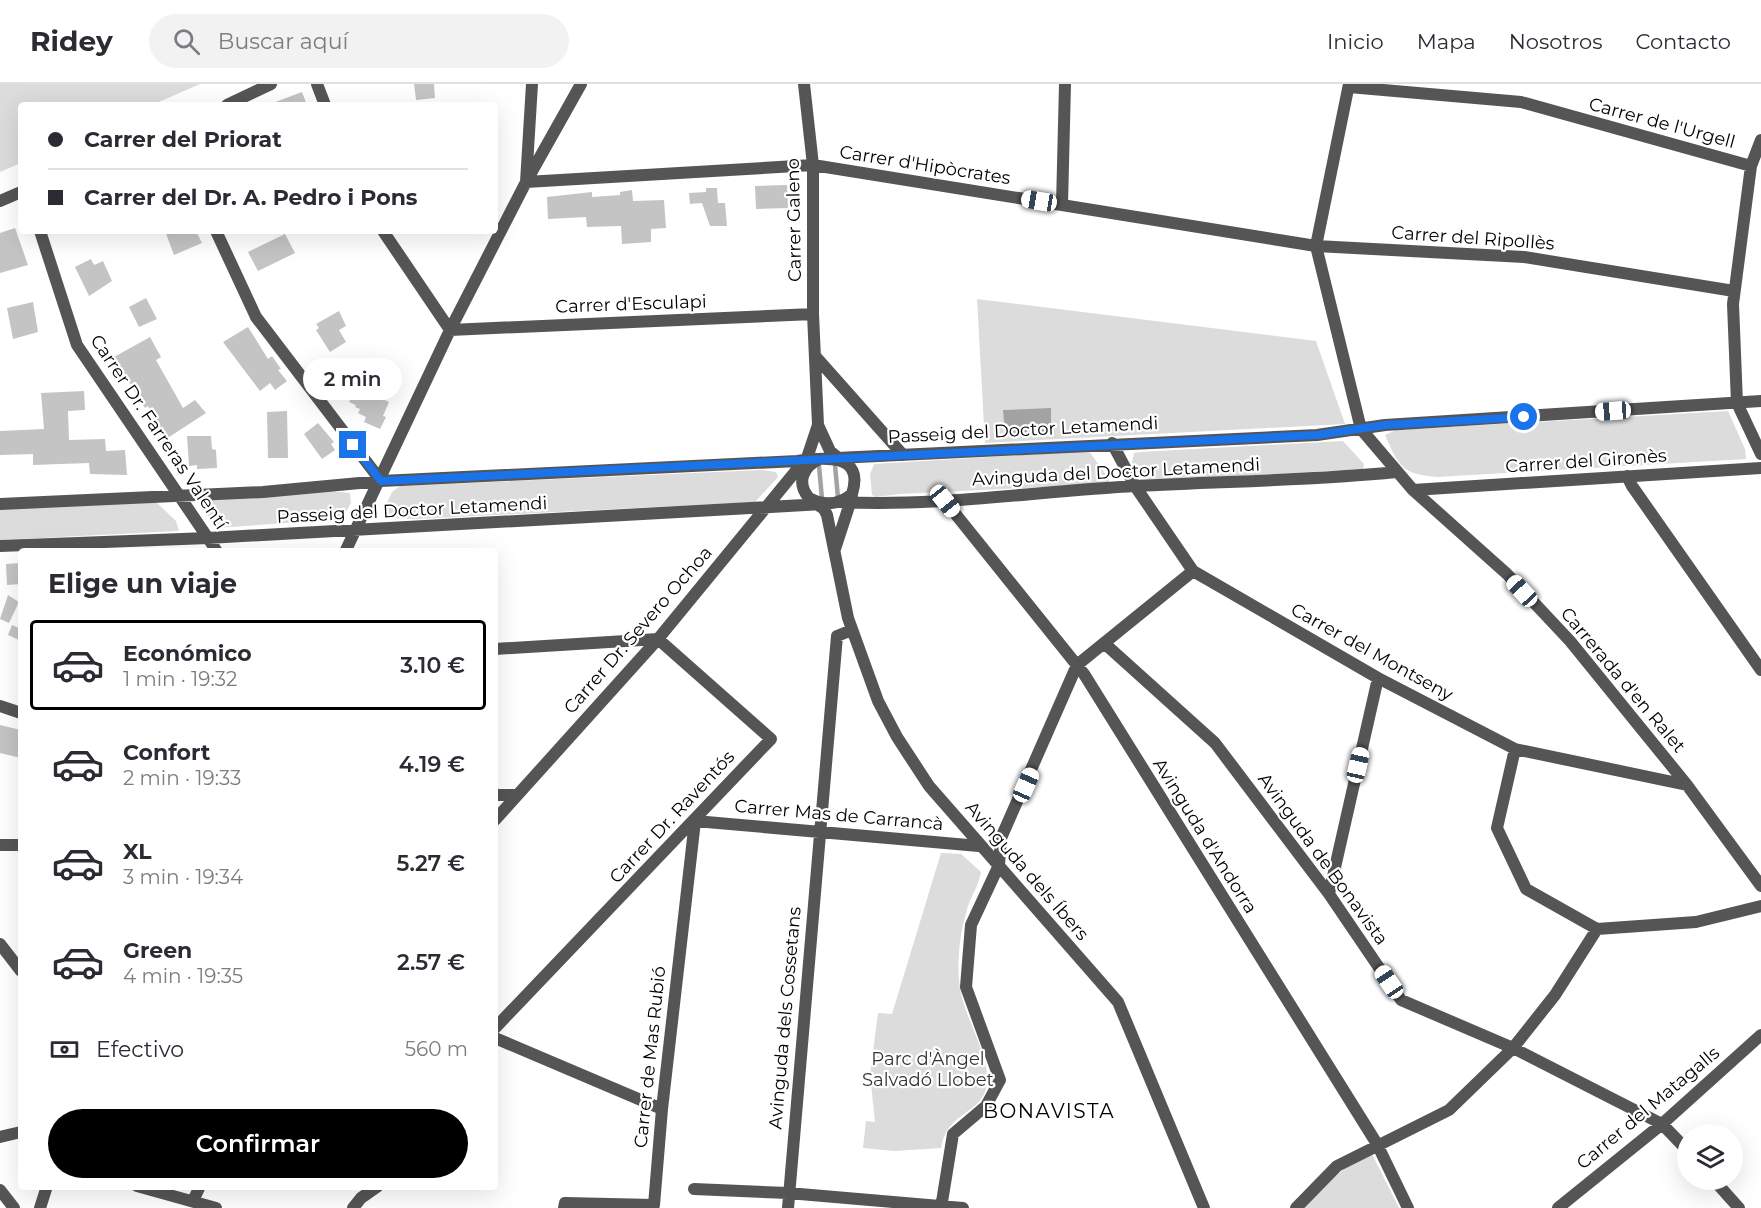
<!DOCTYPE html>
<html lang="es">
<meta charset="utf-8">
<style>
:root{--surface:#fff;--page:#f2f2f3;--text:#2b2b33;--muted:#7c7c81;--line:#e1e1e2;--accent:#000}
body{margin:0;font-family:Montserrat,sans-serif;background:var(--page);color:var(--text);height:100vh;display:flex;flex-direction:column;font-size:22px;white-space:nowrap}
*{box-sizing:border-box;margin:0}
p{font-size:20px;color:var(--muted)}
.icon{flex:none;width:33px;height:33px;fill:none;stroke:currentColor;stroke-width:2;stroke-linecap:round;stroke-linejoin:round}
.map{position:relative;flex:1;overflow:hidden}
.details{position:absolute;left:18px;top:464px;width:480px;height:642px;display:flex;flex-direction:column;background:var(--surface);border-radius:6px;box-shadow:0 6px 24px #0002}
.details>*{flex:none}
.hud{position:absolute;left:18px;top:18px;width:480px;height:132px;border-radius:6px;box-shadow:0 6px 24px #0002;display:grid;align-content:center;height:132px;padding:0 30px;background:var(--surface)}
.controls{position:absolute;left:1677px;top:1040px;display:grid;gap:12px}
.controls a{display:grid;place-items:center;width:66px;height:66px;border-radius:50%;background:var(--surface);box-shadow:0 6px 24px #0002;font-size:30px}
.end{position:absolute;width:27px;height:27px;margin:-14px;border:8px solid #1a73e8;background:#fff;box-shadow:0 0 0 3px #fff}
.from{border-radius:50%}
.bubble{position:absolute;height:42px;border-radius:21px;background:var(--surface);box-shadow:0 6px 24px #0002;font-size:20px;font-weight:600;line-height:42px;text-align:center}
.car{position:absolute;width:18px;height:36px;margin:-18px -9px;border-radius:8px;box-shadow:0 0 4px 2px #0007;background:linear-gradient(#fff 24%,#345 0 40%,#fff 0 76%,#345 0 86%,#fff 0)}
.hud b{display:flex;align-items:center;gap:21px;height:57px;font-size:22px}
.hud b+b{border-top:2px solid var(--line)}
.hud i{width:15px;height:15px;background:var(--text)}
ul{padding:0;list-style:none}
li{display:flex;align-items:center;gap:18px;height:90px;margin:0 12px 9px;padding:0 18px;border:3px solid transparent;border-radius:6px}
li div{flex:1}
li b{display:block;font-size:22px}
li em{font-style:normal;font-weight:600}
li.on{border-color:var(--accent)}
li>.icon{width:54px;height:54px;stroke-width:1.5}
h2{padding:0 30px;font-size:27px;line-height:72px}
.pay{display:flex;align-items:center;gap:15px;height:66px;padding:0 30px;font-size:22px}
.pay p{margin-inline-start:auto}
.action{display:flex;gap:12px;margin-top:auto;padding:12px 30px}
.action a{flex:1;height:69px;border-radius:36px;background:var(--accent);color:#fff;font-size:24px;font-weight:600;line-height:69px;text-align:center}
header{display:flex;align-items:center;gap:36px;box-sizing:border-box;height:84px;padding:0 30px;background:var(--surface);border-bottom:2px solid var(--line)}
header strong{font-size:28px}
nav{display:flex;gap:33px;margin-inline-start:auto;font-size:21px}
.search{width:420px;height:54px;background:var(--page);display:flex;align-items:center;gap:15px;box-sizing:border-box;padding:0 21px;border-radius:33px;color:var(--muted);font-size:22px}
.map>svg:first-child{display:block}
.green{fill:#dcdcdc}
.water{fill:#a3a3a3}
.lines{fill:none;stroke-linecap:round;stroke-linejoin:round}
.stream{stroke:#a3a3a3;stroke-width:4.5}
.building{fill:#c4c4c4}
.street{stroke:#555;stroke-width:12}
.route{stroke:#1a73e8;stroke-width:8}
.labels{text-anchor:middle;stroke-width:4.5;stroke-linejoin:round;paint-order:stroke}
.street-label{font-size:18px;fill:#000;stroke:#fff}
.park-label{font-size:18px;fill:#333;stroke:#fff}
.neighbourhood-label{font-size:20px;letter-spacing:1.5px;fill:#000;stroke:#fff}
</style>
<header>
<strong>Ridey</strong>
<div class="search"><svg class="icon" aria-label="search" viewBox="0 0 24 24"><circle cx="10" cy="10" r="6"/><path d="M15 15l6 6"/></svg>Buscar aquí</div>
<nav><a>Inicio</a><a>Mapa</a><a>Nosotros</a><a>Contacto</a></nav>
</header>
<div class="map">
<svg width="1761" height="1124" viewBox="0 0 1761 1124">
<rect width="100%" height="100%" fill="#fff"/>
<path class="green" d="M0,0h200l-48,21h-131v58l-21,9z
M977,215l339,42 29,83 -360,19z
M1728,327l17,38 1,10 -309,18c-36,-3 -38,-11 -52,-42l11,-5z
M1343,357l21,23 -1,5 -210,12 -17,-5 -4,-14 2,-9 6,-1z
M1089,367l20,28v5l-209,10 -24,3 -4,-2 -2,-21 4,-10z
M762,386l14,2 2,5 -23,25 -339,17 -26,-1 -7,-7 9,-19 8,-6z
M328,407l22,2 1,10 -9,16 -125,9c-8,-6 -16,-22 -9,-30z
M155,417l21,20 3,10 -179,9v-33z
M941,769l20,1 20,18c-2,12 -9,23 -13,34 -8,26 -12,55 -8,82 4,29 31,70 27,96 -5,32 -40,26 -46,64l-47,3 -31,-3 3,-27 9,1 -5,-47 8,-62 14,1z
M1369,1064l30,60h-102z"/>
<path class="water" d="M1051,324v24l-46,1 -2,-23z"/>
<g class="lines">
<path class="stream" d="M835,381l3,33
M819,382l3,33"/>
</g>
<path class="building" d="M414,0h20l1,14 -19,2z
M302,8l5,13h-37v-1z
M787,101l1,23 -32,1 -1,-23z
M706,104h11l1,15h7l2,23h-17l-8,-23 -12,1 -1,-11 17,-1z
M632,106l1,11 31,-1 2,28 -15,1v13l-29,2 -1,-18 -34,1 -1,-10 -38,2 -1,-22 45,-5v5l28,-2v-3z
M15,144l13,37 -28,8v-40z
M165,147h31l6,12 -28,12z
M285,150l10,19 -37,18 -10,-19z
M91,175l3,6 9,-4 9,20 -23,15 -14,-29z
M146,214l11,21 -18,8 -10,-20z
M33,218l5,30 -25,7 -6,-31z
M339,227l7,15 -7,4 7,12 -16,10 -14,-22 3,-2 -3,-4z
M248,243l20,32 4,-3 9,13 -3,1 9,11 -12,9 -5,-7 -10,8 -37,-49z
M150,253l11,20 -5,3 27,48 12,-8 11,13 -43,28 -15,-35 -3,2 -31,-51z
M356,304l17,10 2,-3 14,7 -6,14 3,1 -6,12 -16,-7 2,-5 -8,-4 2,-4 -5,-2 1,-2 -7,-3z
M84,307l1,19 -17,1 1,29 36,-1 1,12 19,-1 2,25 -37,-1 -1,-11 -56,2v-11l-33,1v-24l44,-2 -3,-36z
M287,327l1,47h-20l-1,-46z
M318,339l16,19 -3,2 4,6 -13,9 -18,-25z
M187,352h24l1,13 4,1 1,18 -20,1v-4l-8,1z
M21,479v21l-14,1 -1,-21z
M8,511l11,7 -10,21 -9,-4z
M12,541l9,4v12l-13,-6z
M0,641l21,5v28l-21,-5z"/>
<g class="lines">
<path class="street" d="M317,0l8,21
M532,0l-6,98 287,-17 503,81 208,11 210,34
M1349,0l-33,162 45,183 52,61 94,84 63,67 117,144 74,101
M1349,3l172,15 230,64
M227,21l44,-21
M1761,56l-10,26 -18,138 4,99 24,51
M0,117l21,-9
M1062,121l3,-121
M40,147l37,114 139,205
M216,147l40,86 125,164
M383,147l67,99 363,-16
M816,273l87,98
M818,341l12,26 12,10
M1112,359l23,43 58,85 185,107 137,71 172,36
M837,374l480,-23 68,-10 376,-24
M804,383l14,-42 -5,-111v-149l-9,-81
M1627,392l5,10 129,184
M1413,406l348,-22
M945,417l139,173 293,470 31,64
M840,418c99,5 198,-11 296,-16 87,-5 173,-5 260,-14
M815,419l9,6 3,6 21,103 30,83 19,36 32,49 189,216 86,206
M0,420l263,-12 118,-11 416,-20c27,-4 68,-8 55,33 -13,11 -28,12 -43,4 -13,-15 -6,-32 11,-39
M0,462l208,-8 615,-34
M835,465l17,-52
M346,466l104,-220 76,-148 55,-98
M1104,559l111,100 114,151 72,106 112,48 149,76 26,27
M495,565l163,-10 113,100 -276,289
M0,622l21,7
M1515,665l-18,79 29,61 71,40 99,-7 65,-16
M495,711h22
M495,736l163,-181 146,-178
M0,761h21
M1329,810l49,-216
M0,860l21,27
M495,954l167,71
M0,1053l21,-5
M1713,1095l26,29
M137,1102l79,22
M694,1105l94,4 175,15
M0,1106l14,18
M193,1117l7,-15
M40,1124l7,-22
M353,1124l8,-10 17,-12
M564,1124l1,-5 89,2 8,-96 33,-288 284,25
M788,1124l49,-572 15,-6
M941,1124l12,-74 33,-28 14,-26 -34,-93 5,-62 28,-60 2,-27 76,-173 116,-94
M1296,1124l41,-42 112,-56 64,-62 42,-53 42,-66
M1558,1124l104,-84 99,-89"/>
</g>
<g class="lines">
<path class="route" d="M353,361l28,36 936,-46 68,-10 139,-8"/>
</g>
<g class="labels">
<g class="street-label">
<text transform="translate(1662 39) rotate(15)" y="6">Carrer de l'Urgell</text>
<text transform="translate(925 81) rotate(9)" y="6">Carrer d'Hipòcrates</text>
<text transform="translate(794 136) rotate(-91)" y="6">Carrer Galeno</text>
<text transform="translate(1473 154) rotate(4)" y="6">Carrer del Ripollès</text>
<text transform="translate(631 220) rotate(-2)" y="6">Carrer d'Esculapi</text>
<text transform="translate(1023 346) rotate(-3)" y="6">Passeig del Doctor Letamendi</text>
<text transform="translate(159 348) rotate(56)" y="6">Carrer Dr. Farreras Valentí</text>
<text transform="translate(1586 377) rotate(-4)" y="6">Carrer del Gironès</text>
<text transform="translate(1116 388) rotate(-3)" y="6">Avinguda del Doctor Letamendi</text>
<text transform="translate(412 426) rotate(-3)" y="6">Passeig del Doctor Letamendi</text>
<text transform="translate(638 546) rotate(-49)" y="6">Carrer Dr. Severo Ochoa</text>
<text transform="translate(1372 568) rotate(29)" y="6">Carrer del Montseny</text>
<text transform="translate(1623 596) rotate(50)" y="6">Carrerada d'en Ralet</text>
<text transform="translate(839 731) rotate(5)" y="6">Carrer Mas de Carrancà</text>
<text transform="translate(672 733) rotate(-47)" y="6">Carrer Dr. Raventós</text>
<text transform="translate(1205 752) rotate(58)" y="6">Avinguda d'Andorra</text>
<text transform="translate(1323 775) rotate(54)" y="6">Avinguda de Bonavista</text>
<text transform="translate(1027 787) rotate(49)" y="6">Avinguda dels Íbers</text>
<text transform="translate(785 934) rotate(-85)" y="6">Avinguda dels Cossetans</text>
<text transform="translate(650 973) rotate(-84)" y="6">Carrer de Mas Rubió</text>
<text transform="translate(1648 1024) rotate(-40)" y="6">Carrer del Matagalls</text>
</g>
<g class="park-label">
<text x="928" y="981">Parc d'Àngel<tspan x="928" dy="21">Salvadó Llobet</tspan></text>
</g>
<g class="neighbourhood-label">
<text x="1049" y="1034">BONAVISTA</text>
</g>
</g>
</svg>
<div class="controls">
<a><svg class="icon" aria-label="layers" viewBox="0 0 24 24"><path d="M12 4l9 5-9 5-9-5zM3 14l9 5 9-5"/></svg></a>
</div>
<i class="end from" style="left:1524px;top:333px"></i>
<i class="end" style="left:353px;top:361px"></i>
<div class="bubble" style="left:303px;top:274px;width:99px">2 min</div>
<i class="car" style="left:1039px;top:117px;rotate:279deg"></i>
<i class="car" style="left:1613px;top:327px;rotate:266deg"></i>
<i class="car" style="left:945px;top:417px;rotate:141deg"></i>
<i class="car" style="left:1522px;top:507px;rotate:317deg"></i>
<i class="car" style="left:1358px;top:681px;rotate:13deg"></i>
<i class="car" style="left:1026px;top:701px;rotate:24deg"></i>
<i class="car" style="left:1389px;top:898px;rotate:326deg"></i>
<div class="hud">
<b><i class="from"></i>Carrer del Priorat</b>
<b><i></i>Carrer del Dr. A. Pedro i Pons</b>
</div>
<section class="details">
<h2>Elige un viaje</h2>
<ul>
<li class="on"><svg class="icon" aria-label="car" viewBox="0 0 24 24"><path d="M5 17H2v-5l4-1 3-4h7l3 4 3 1v5h-3M9 17h6M6 11h13"/><circle cx="7" cy="17" r="2"/><circle cx="17" cy="17" r="2"/></svg><div><b>Económico</b><p>1 min · 19:32</p></div><em>3.10 €</em></li>
<li><svg class="icon" aria-label="car" viewBox="0 0 24 24"><path d="M5 17H2v-5l4-1 3-4h7l3 4 3 1v5h-3M9 17h6M6 11h13"/><circle cx="7" cy="17" r="2"/><circle cx="17" cy="17" r="2"/></svg><div><b>Confort</b><p>2 min · 19:33</p></div><em>4.19 €</em></li>
<li><svg class="icon" aria-label="car" viewBox="0 0 24 24"><path d="M5 17H2v-5l4-1 3-4h7l3 4 3 1v5h-3M9 17h6M6 11h13"/><circle cx="7" cy="17" r="2"/><circle cx="17" cy="17" r="2"/></svg><div><b>XL</b><p>3 min · 19:34</p></div><em>5.27 €</em></li>
<li><svg class="icon" aria-label="car" viewBox="0 0 24 24"><path d="M5 17H2v-5l4-1 3-4h7l3 4 3 1v5h-3M9 17h6M6 11h13"/><circle cx="7" cy="17" r="2"/><circle cx="17" cy="17" r="2"/></svg><div><b>Green</b><p>4 min · 19:35</p></div><em>2.57 €</em></li>
</ul>
<div class="pay"><svg class="icon" aria-label="cash" viewBox="0 0 24 24"><path d="M3 7h18v10H3z"/><circle cx="12" cy="12" r="2"/></svg>Efectivo<p>560 m</p></div>
<div class="action"><a>Confirmar</a></div>
</section>
</div>
